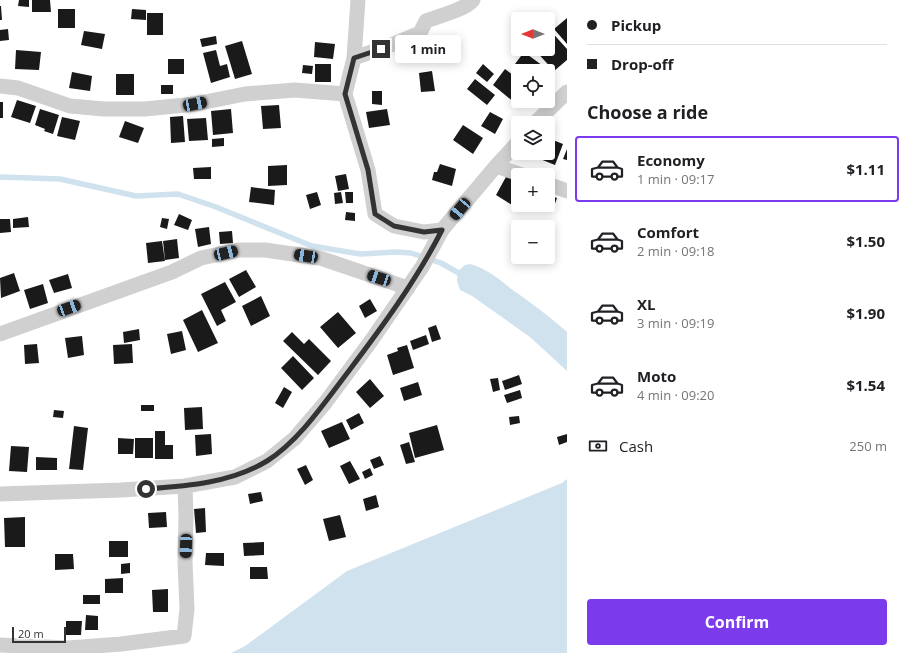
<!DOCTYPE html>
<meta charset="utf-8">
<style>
:root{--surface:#fff;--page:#f2f2f2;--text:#202124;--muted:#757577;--line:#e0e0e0;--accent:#7c3aed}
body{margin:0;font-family:"Open Sans",sans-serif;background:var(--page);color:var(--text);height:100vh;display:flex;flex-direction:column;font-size:15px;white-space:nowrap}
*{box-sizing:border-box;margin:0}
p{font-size:13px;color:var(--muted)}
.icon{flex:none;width:22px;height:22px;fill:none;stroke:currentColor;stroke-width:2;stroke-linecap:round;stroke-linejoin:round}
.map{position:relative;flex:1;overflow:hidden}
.sheet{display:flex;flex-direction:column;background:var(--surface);width:340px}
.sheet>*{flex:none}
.hud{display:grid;align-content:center;height:88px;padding:0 20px;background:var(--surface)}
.needle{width:26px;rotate:270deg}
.controls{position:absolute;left:511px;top:12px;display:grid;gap:8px}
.controls a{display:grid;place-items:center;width:44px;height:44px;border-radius:4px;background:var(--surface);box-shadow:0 2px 10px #0003;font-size:20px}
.scale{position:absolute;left:12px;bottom:10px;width:54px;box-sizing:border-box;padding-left:4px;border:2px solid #333;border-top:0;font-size:11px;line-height:14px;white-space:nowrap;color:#333;-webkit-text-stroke:3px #fff;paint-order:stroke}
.end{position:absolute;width:18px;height:18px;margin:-9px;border:5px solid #333;background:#fff;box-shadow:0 0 0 2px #fff}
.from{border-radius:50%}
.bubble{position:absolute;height:28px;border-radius:4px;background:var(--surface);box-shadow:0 2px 10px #0003;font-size:13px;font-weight:700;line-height:28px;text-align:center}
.car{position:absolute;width:12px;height:24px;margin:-12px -6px;border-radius:5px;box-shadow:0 0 3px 1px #0007;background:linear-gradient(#222 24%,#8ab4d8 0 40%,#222 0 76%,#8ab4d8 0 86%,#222 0)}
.hud b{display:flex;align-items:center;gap:14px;height:38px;font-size:15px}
.hud b+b{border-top:1px solid var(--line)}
.hud i{width:10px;height:10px;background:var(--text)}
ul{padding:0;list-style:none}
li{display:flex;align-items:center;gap:12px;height:66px;margin:0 8px 6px;padding:0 12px;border:2px solid transparent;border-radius:4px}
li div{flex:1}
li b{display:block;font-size:15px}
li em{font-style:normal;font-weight:700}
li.active{border-color:var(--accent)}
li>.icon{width:36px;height:36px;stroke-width:1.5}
h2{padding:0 20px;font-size:18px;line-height:48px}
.pay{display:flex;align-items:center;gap:10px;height:44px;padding:0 20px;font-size:15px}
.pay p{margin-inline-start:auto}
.action{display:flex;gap:8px;margin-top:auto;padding:8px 20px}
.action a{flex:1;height:46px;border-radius:4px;background:var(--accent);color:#fff;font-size:16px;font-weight:700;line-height:46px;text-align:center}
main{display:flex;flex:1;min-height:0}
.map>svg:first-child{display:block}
.water{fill:#cfe2ee}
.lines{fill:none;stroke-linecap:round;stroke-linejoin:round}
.stream{stroke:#cfe2ee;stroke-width:5.5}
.building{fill:#1a1a1a}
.minor{stroke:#d0d0d0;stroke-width:15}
.route{stroke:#333;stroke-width:5}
</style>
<main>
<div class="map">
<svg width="567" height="653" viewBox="0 0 567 653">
<rect width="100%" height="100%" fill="#fff"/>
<path class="water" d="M470,264c15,4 28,14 40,24 20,14 39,28 57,44v39l-37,-34 -58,-41 -12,-6 -3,-9 1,-10 7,-6z
M567,479v174h-336l14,-7 102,-75 215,-88z"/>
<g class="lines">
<path class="stream" d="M0,177l60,2 76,17 42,-2 38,13 96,39 48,8 36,-2 15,1 30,10 23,13"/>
</g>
<path class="building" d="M19,0h10v7l-11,-1z
M32,0h18l1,12h-19z
M0,6h1l1,14h-2z
M58,9h17v19h-17z
M132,9l14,1v10l-15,-1z
M147,13h16v22h-16z
M567,18v26l-13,-15z
M548,28l19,21v11l-13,11 -20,-22h14z
M8,29l1,11 -9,1v-11z
M84,31l21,3 -3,15 -21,-4z
M216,36l1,8 -15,3 -2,-8z
M242,41l10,33 -17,5 -10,-33z
M315,42l20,2 -2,15 -19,-2z
M16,50l25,2 -2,18 -24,-1z
M216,50l4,16 7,-2 3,13 -19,6 -8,-30z
M524,52l30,22 -6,8v-11h-30v2l-6,-5z
M168,59h16v15h-16z
M315,64h16v18h-16z
M483,64l11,10 -7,8 -11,-9z
M303,65l10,1 -1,8 -10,-1z
M505,69l13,10v20l-3,4 -22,-18z
M432,71l3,20 -14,1 -2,-19z
M72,72l20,4 -2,15 -21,-3z
M116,74h18v21h-18z
M475,79l20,16 -8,10 -20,-16z
M161,85h12v9h-12z
M372,91h10v14l-10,-1z
M17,100l19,6 -6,17 -19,-6z
M0,102h3v16h-3z
M279,105l2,23 -18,1 -2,-23z
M40,109l19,6 -6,19 -9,-3 1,-2 -10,-4z
M231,109l2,24 -20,2 -2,-24z
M387,109l3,16 -21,3 -3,-16z
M490,112l13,7 -8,15 -14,-8z
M183,116l2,26 -14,1 -1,-26z
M62,117l18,4 -5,19 -18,-4z
M206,118l2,22 -19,1 -2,-22z
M125,121l19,7 -6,15 -19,-6z
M463,125l20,13 -10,16 -20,-14z
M224,138v8l-12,1v-8z
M548,138l15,6 -8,21 -20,-8 1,-4h12z
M567,149v11l-4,-1z
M440,164l16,5 -4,17 -20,-6 2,-8h3z
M287,165v20l-19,1v-20z
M211,167v12h-17l-1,-11z
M346,174l3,15 -11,2 -3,-15z
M507,175l11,7v23h1l-2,3 -21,-13z
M251,187l24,3 -1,15 -25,-3z
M317,192l4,13 -11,4 -4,-14z
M341,192l2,11 -8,1 -1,-11z
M345,192h8v11h-7z
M548,195l9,3 -4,11 -11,-4h6z
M346,212l9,1v8l-10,-1z
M179,214l13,6 -4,10 -14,-5z
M28,217l1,10 -16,1v-9z
M162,218l7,1 -2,10 -7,-2z
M0,219h10l1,13 -11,1z
M209,227l2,17 -13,3 -3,-18z
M232,231l1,12 -13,1 -1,-12z
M177,239l2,19 -14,2 -2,-19z
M162,241l3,20 -17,2 -2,-20z
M246,270l10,17 -17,10 -10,-18z
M14,273l6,18 -19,7 -1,-20z
M68,274l4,14 -18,5 -5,-13z
M225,282l11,20 -15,8 5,11 -9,5 -16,-32z
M43,284l5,19 -18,6 -6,-19z
M261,296l9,20 -19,10 -9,-20z
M370,299l7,12 -12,7 -6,-12z
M202,310l16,33 -20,9 -15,-32z
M338,312l18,21 -18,15 -18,-21z
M436,325l5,14 -9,3 -4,-14z
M139,329l1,11 -16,3 -1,-11z
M182,331l4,19 -15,4 -4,-20z
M292,332l12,12 5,-5 22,22 -13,14 -35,-34z
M426,335l3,9 -16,6 -3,-9z
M82,336l2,19 -16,3 -3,-20z
M37,344l2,19 -14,1 -1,-19z
M132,344l1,19 -19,1 -1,-19z
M407,345l7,23 -21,7 -6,-20 11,-4 -1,-3z
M293,356l21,22 -12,12 -21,-22z
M519,375l3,9 -17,6 -3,-9z
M498,378l2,12 -7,2 -3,-13z
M370,379l14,17 -14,12 -14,-16z
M418,382l4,13 -18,6 -4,-13z
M284,387l8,5 -9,16 -8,-5z
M520,390l2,8 -15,5 -3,-8z
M141,405h13v6h-13z
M202,407l1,22 -18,1 -1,-22z
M54,410l10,1 -1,7 -10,-1z
M359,413l5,10 -13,7 -5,-10z
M519,416l1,7 -10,2 -1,-8z
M342,422l8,17 -21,9 -8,-17z
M437,425l7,25 -29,8 -6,-25z
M74,426l14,2 -5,42 -14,-1z
M155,431h10v14h8v14h-18z
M211,434l1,20 -16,2 -1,-21z
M567,434v8l-8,3 -2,-8z
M118,438l16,1 -1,15h-15z
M135,438h18v20h-18z
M409,442l6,20 -9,2 -6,-19z
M11,446l18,1 -2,25 -18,-1z
M380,456l4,9 -10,4 -4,-9z
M36,457l21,1v12h-21z
M350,461l10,18 -11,5 -9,-18z
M306,465l7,15 -8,5 -8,-16z
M370,468l3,7 -8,4 -3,-7z
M261,492l2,9 -13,3 -2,-10z
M376,495l3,12 -13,4 -3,-12z
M205,508l1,24 -10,1 -2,-24z
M166,512l1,15 -18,1 -1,-15z
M340,515l6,22 -17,4 -6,-22z
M25,517v30h-20l-1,-29z
M109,541h19v16h-19z
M264,542v13l-20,1 -1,-13z
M206,553h18v13l-19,-1z
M55,554h18l1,15 -19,1z
M130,563v10l-9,1v-10z
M250,567h17l1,12h-18z
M123,578v15h-18v-14z
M168,589v23h-15l-1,-22z
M83,595h17v9h-17z
M86,615l12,1v14h-13z
M66,621h16l-1,14h-15z"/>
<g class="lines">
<path class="minor" d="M358,0l-4,58 -9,36 23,76 7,44 19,12 30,6 18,-2
M354,58l40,-14 26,-11 6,-12c12,-5 39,-11 47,-21
M0,86l18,2 52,18 34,3h41l50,-5 50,-10 50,-4 50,4
M535,123l32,-31
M496,166l26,9
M548,184l19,7
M0,334l172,-62 29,-14 38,-8h26l55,8 88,30
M0,494l121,-4 64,-4 50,-9 32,-16 28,-23 30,-35 46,-62 51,-74 20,-37 54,-64 22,-24
M0,645l69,3 52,-4 63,-8 3,-27 -2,-47 1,-46 -1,-30"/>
</g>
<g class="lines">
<path class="route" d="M146,489c41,-3 85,-6 121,-28 32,-20 58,-59 81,-89 34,-45 68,-91 94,-142l-18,2 -30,-6 -19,-12 -7,-44 -23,-76 9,-36 27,-9"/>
</g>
</svg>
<div class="controls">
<a><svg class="needle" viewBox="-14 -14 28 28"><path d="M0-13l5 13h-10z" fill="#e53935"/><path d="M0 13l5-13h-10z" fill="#757577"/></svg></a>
<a><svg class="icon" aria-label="locate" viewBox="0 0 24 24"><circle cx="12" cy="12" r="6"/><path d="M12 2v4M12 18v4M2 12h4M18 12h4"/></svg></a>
<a><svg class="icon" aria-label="layers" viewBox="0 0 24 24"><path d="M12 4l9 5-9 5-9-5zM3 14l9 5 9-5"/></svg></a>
<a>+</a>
<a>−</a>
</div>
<div class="scale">20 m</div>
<i class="end from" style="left:146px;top:489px"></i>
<i class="end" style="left:381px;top:49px"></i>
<div class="bubble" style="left:395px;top:35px;width:66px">1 min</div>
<i class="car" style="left:195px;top:104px;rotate:79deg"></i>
<i class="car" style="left:460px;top:209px;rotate:220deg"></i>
<i class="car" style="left:226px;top:253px;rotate:77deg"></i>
<i class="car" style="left:306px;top:256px;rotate:279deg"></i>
<i class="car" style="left:379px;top:278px;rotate:288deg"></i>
<i class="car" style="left:69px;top:308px;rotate:70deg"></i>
<i class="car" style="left:186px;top:546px;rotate:182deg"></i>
</div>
<section class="sheet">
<div class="hud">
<b><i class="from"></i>Pickup</b>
<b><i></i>Drop-off</b>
</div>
<h2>Choose a ride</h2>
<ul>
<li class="active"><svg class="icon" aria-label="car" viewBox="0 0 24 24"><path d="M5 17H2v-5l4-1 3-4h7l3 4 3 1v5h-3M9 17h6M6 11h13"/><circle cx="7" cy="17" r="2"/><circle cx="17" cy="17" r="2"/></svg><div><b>Economy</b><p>1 min · 09:17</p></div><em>$1.11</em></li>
<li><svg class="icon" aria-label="car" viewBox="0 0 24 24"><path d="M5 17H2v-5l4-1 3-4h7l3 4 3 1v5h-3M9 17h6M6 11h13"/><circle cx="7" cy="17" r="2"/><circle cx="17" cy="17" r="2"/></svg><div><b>Comfort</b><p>2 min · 09:18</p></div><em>$1.50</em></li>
<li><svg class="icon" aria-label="car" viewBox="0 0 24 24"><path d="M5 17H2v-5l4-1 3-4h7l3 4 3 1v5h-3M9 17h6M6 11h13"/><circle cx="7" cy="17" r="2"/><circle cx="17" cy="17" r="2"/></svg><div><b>XL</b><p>3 min · 09:19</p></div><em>$1.90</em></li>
<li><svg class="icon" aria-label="car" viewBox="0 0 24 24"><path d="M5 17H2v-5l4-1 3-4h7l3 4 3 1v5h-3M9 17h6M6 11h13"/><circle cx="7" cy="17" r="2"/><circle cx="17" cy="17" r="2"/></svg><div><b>Moto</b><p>4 min · 09:20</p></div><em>$1.54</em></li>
</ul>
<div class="pay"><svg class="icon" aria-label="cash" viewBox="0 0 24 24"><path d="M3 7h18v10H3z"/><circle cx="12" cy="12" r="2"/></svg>Cash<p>250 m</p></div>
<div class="action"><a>Confirm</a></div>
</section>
</main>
